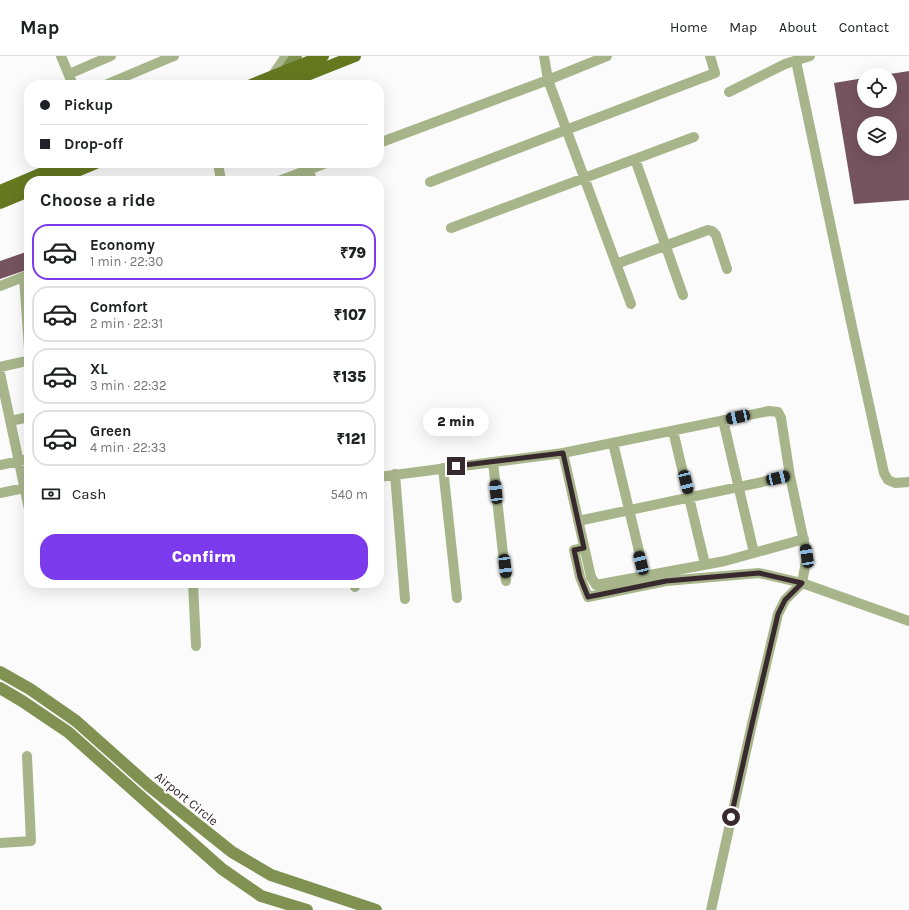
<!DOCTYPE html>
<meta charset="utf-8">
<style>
:root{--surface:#fff;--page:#f6f6f6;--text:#202124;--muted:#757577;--line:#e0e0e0;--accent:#7c3aed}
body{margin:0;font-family:Karla,sans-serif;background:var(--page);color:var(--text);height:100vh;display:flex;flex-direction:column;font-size:15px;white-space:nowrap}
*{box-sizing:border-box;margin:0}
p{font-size:13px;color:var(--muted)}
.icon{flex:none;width:22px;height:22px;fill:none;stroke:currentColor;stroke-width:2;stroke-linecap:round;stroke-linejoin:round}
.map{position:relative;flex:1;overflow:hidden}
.panel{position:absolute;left:24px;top:120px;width:360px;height:412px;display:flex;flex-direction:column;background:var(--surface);border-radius:16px;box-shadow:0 4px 16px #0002}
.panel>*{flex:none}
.guide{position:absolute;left:24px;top:24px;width:360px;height:88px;border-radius:16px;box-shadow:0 4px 16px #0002;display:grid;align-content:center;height:88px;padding:0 16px;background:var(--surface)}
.fabs{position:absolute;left:857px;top:12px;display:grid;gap:8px}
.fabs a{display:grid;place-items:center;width:40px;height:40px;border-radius:50%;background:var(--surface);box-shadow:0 4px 16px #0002;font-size:20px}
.end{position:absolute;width:18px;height:18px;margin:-9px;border:5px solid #38292e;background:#fff;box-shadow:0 0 0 2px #fff}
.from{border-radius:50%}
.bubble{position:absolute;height:28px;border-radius:14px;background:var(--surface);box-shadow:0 4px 16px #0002;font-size:13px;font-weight:800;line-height:28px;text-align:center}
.car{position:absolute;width:12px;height:24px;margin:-12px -6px;border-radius:5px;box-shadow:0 0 3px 1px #0007;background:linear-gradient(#222 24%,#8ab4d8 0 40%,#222 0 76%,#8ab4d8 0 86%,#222 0)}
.guide b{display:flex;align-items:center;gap:14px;height:38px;font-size:15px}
.guide b+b{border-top:1px solid var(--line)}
.guide i{width:10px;height:10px;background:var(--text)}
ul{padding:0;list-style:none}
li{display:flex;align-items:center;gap:12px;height:56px;margin:0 8px 6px;padding:0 8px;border:2px solid var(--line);border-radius:16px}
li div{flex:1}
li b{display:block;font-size:15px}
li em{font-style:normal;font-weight:800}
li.active{border-color:var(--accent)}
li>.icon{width:36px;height:36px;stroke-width:1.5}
h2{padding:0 16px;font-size:18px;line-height:48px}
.pay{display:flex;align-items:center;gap:10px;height:44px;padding:0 16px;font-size:15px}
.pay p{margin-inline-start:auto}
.action{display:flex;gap:8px;margin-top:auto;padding:8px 16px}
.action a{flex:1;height:46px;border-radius:16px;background:var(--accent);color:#fff;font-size:16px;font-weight:800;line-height:46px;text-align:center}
header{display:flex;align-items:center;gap:24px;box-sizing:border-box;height:56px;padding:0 20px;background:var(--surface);border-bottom:1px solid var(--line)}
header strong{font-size:19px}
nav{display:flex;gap:22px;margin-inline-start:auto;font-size:14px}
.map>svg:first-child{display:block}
.building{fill:#75535f;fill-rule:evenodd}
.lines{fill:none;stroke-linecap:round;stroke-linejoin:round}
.street{stroke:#a8b58a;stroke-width:10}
.secondary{stroke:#809151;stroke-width:12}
.primary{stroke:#657820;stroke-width:12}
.route{stroke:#38292e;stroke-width:5}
.labels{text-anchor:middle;stroke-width:4;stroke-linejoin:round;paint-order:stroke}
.street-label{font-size:13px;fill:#38292e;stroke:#fff}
</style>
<header>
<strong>Map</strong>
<nav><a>Home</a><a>Map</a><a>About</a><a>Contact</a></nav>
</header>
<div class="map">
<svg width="909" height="854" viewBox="0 0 909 854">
<rect width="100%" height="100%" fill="#fbfbfb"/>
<path class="building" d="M909,15v129l-55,4 -20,-121 30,-5v23h26v-27zM864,67h26v26h-26z
M29,195v18l-29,10v-18z"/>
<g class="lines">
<path class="street" d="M61,0l12,29
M544,0l4,24 83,224
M796,5l55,261 33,151 4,7 7,3 14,-1
M69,18l42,-18
M272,20l14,-20
M105,29l69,-29
M729,36l56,-28 25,-8
M379,87l169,-63 59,-24
M635,103l48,136
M218,107l3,18
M309,114l3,11
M279,125l47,-18
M430,126l285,-109 -5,-17
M451,172l243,-91
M616,208l92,-34 4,1 4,4 11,34
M24,221l5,72
M0,230l28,-11
M0,311l22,-5 7,-1
M0,317l29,136
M723,364l31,133
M10,365l19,-4
M673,375l32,133
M613,387l32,133
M563,397l28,124 5,8 129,-24 79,-22
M493,406l13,119
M0,409l29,-6
M443,412l14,130
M395,418l10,125
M379,421l184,-24 206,-42 9,1 3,6 9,58 17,80 -5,27 -17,17 -7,14 -26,110 -41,186
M0,437l29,-6
M578,465l212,-45
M584,492l-10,2 6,27 8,20 78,-16 93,-8 43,10 107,38
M193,527l3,63
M354,527l1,4
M0,787l31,-2 -4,-85"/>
<path class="secondary" d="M283,19l13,-19
M0,616l30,17 46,32 72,64 84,67 39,23 105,35
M0,632l22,13 46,31 154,137 39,27 46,14"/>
<path class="primary" d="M251,29l72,-29
M282,29l73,-29
M53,125l43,-18
M0,135l66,-28
M0,147l29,-12"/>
</g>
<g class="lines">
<path class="route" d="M456,410l107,-13 21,95 -10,2 6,27 8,20 78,-16 93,-8 43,10 -17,17 -7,14 -26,110 -21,93"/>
</g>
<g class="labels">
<g class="street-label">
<text transform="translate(187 742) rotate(39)" y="5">Airport Circle</text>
</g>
</g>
</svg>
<div class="fabs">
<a><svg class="icon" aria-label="locate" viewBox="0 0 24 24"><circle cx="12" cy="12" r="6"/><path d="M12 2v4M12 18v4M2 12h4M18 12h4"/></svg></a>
<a><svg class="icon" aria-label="layers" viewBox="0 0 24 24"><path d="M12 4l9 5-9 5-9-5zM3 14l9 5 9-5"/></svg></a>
</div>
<i class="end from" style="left:731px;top:761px"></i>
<i class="end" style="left:456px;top:410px"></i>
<div class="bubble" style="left:423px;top:352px;width:66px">2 min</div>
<i class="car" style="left:738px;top:361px;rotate:258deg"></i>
<i class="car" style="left:778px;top:422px;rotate:77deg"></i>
<i class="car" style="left:686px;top:426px;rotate:166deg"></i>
<i class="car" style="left:496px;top:436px;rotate:354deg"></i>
<i class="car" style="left:807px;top:500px;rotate:351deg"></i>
<i class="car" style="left:641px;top:507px;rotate:346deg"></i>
<i class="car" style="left:505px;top:510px;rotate:173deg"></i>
<div class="guide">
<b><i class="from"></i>Pickup</b>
<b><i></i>Drop-off</b>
</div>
<section class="panel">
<h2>Choose a ride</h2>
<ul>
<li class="active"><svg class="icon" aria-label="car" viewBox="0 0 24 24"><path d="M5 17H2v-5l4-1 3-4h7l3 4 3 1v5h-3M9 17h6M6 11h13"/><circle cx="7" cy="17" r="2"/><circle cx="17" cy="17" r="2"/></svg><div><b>Economy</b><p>1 min · 22:30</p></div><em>₹79</em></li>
<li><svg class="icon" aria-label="car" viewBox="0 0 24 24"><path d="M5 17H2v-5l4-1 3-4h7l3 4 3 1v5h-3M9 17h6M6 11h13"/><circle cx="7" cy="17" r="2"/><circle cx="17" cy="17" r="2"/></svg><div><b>Comfort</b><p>2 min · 22:31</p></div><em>₹107</em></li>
<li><svg class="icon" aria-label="car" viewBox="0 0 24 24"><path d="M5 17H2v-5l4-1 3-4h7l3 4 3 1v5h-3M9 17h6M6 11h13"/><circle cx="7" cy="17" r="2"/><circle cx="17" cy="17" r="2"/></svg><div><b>XL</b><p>3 min · 22:32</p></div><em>₹135</em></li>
<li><svg class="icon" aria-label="car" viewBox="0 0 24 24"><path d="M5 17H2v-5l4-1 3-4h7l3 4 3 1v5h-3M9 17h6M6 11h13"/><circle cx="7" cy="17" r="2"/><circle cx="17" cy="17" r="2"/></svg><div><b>Green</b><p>4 min · 22:33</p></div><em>₹121</em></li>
</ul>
<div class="pay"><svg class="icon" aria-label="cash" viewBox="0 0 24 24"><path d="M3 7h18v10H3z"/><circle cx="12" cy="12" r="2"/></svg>Cash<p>540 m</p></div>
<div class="action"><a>Confirm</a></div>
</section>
</div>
